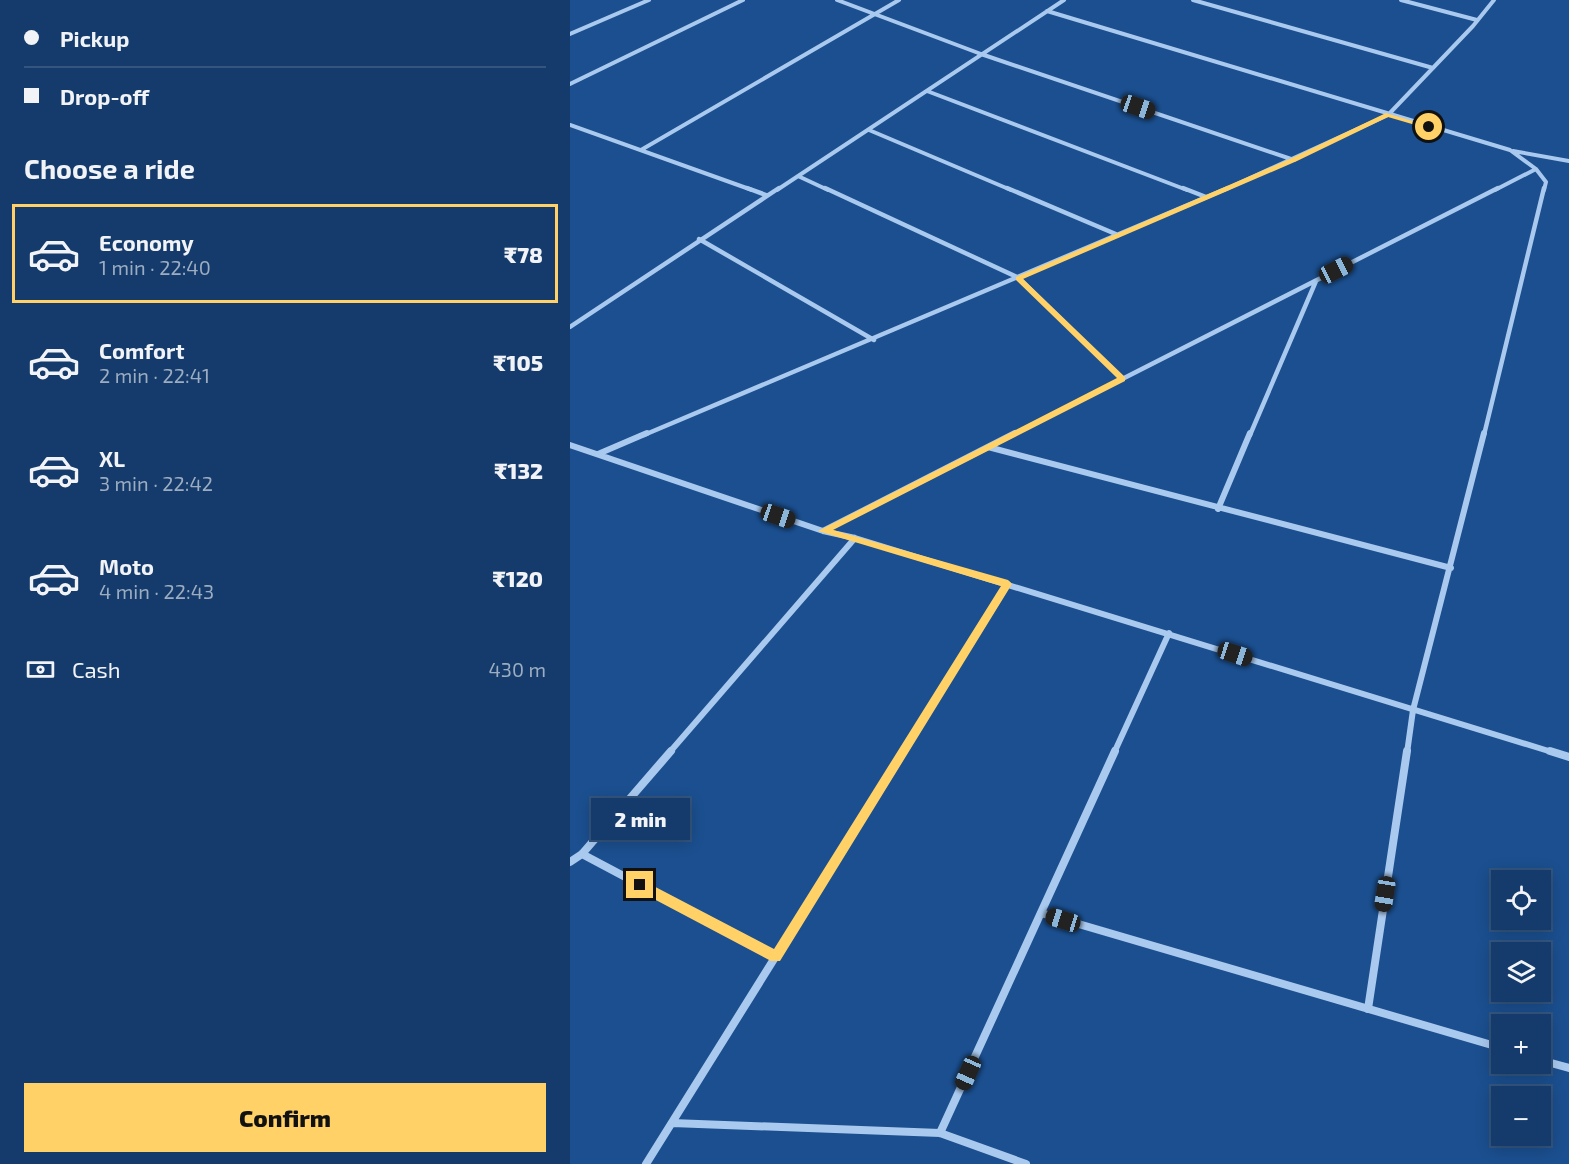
<!DOCTYPE html>
<meta charset="utf-8">
<style>
:root{--surface:#143b6b;--page:#1d4271;--text:#f1f3f6;--muted:#9dadc1;--line:#33557e;--accent:#ffd166}
body{margin:0;font-family:"Exo 2",sans-serif;background:var(--page);color:var(--text);height:100vh;display:flex;flex-direction:column;font-size:22px;white-space:nowrap}
*{box-sizing:border-box;margin:0}
p{font-size:20px;color:var(--muted)}
.icon{flex:none;width:33px;height:33px;fill:none;stroke:currentColor;stroke-width:2;stroke-linecap:round;stroke-linejoin:round}
.map{position:relative;flex:1;overflow:hidden}
.drawer{display:flex;flex-direction:column;background:var(--surface);width:570px}
.drawer>*{flex:none}
.top-card{display:grid;align-content:center;height:132px;padding:0 24px;background:var(--surface)}
.buttons{position:absolute;left:921px;top:870px;display:grid;gap:12px}
.buttons a{display:grid;place-items:center;width:60px;height:60px;border-radius:0px;background:var(--surface);box-shadow:0 3px 15px #0003,0 0 0 2px var(--line);font-size:30px}
.end{position:absolute;width:27px;height:27px;margin:-14px;border:8px solid #ffd166;background:#111;box-shadow:0 0 0 3px #111}
.from{border-radius:50%}
.bubble{position:absolute;height:42px;border-radius:0px;background:var(--surface);box-shadow:0 3px 15px #0003,0 0 0 2px var(--line);font-size:20px;font-weight:800;line-height:42px;text-align:center}
.car{position:absolute;width:18px;height:36px;margin:-18px -9px;border-radius:8px;box-shadow:0 0 4px 2px #0007;background:linear-gradient(#222 24%,#8ab4d8 0 40%,#222 0 76%,#8ab4d8 0 86%,#222 0)}
.top-card b{display:flex;align-items:center;gap:21px;height:57px;font-size:22px}
.top-card b+b{border-top:2px solid var(--line)}
.top-card i{width:15px;height:15px;background:var(--text)}
ul{padding:0;list-style:none}
li{display:flex;align-items:center;gap:18px;height:99px;margin:0 12px 9px;padding:0 12px;border:3px solid transparent;border-radius:0px}
li div{flex:1}
li b{display:block;font-size:22px}
li em{font-style:normal;font-weight:800}
li.active{border-color:var(--accent)}
li>.icon{width:54px;height:54px;stroke-width:1.5}
h2{padding:0 24px;font-size:27px;line-height:72px}
.pay{display:flex;align-items:center;gap:15px;height:66px;padding:0 24px;font-size:22px}
.pay p{margin-inline-start:auto}
.button{display:flex;gap:12px;margin-top:auto;padding:12px 24px}
.button a{flex:1;height:69px;border-radius:0px;background:var(--accent);color:#111;font-size:24px;font-weight:800;line-height:69px;text-align:center}
main{display:flex;flex:1;min-height:0}
.map>svg:first-child{display:block}
.lines{fill:none;stroke-linecap:round;stroke-linejoin:round}
.street-far3{stroke:#a9c9ee;stroke-width:4}
.street-far2{stroke:#a9c9ee;stroke-width:4.5}
.street-far1{stroke:#a9c9ee;stroke-width:6}
.street{stroke:#a9c9ee;stroke-width:8}
.route{fill:#ffd166}
</style>
<main>
<section class="drawer">
<div class="top-card">
<b><i class="from"></i>Pickup</b>
<b><i></i>Drop-off</b>
</div>
<h2>Choose a ride</h2>
<ul>
<li class="active"><svg class="icon" aria-label="car" viewBox="0 0 24 24"><path d="M5 17H2v-5l4-1 3-4h7l3 4 3 1v5h-3M9 17h6M6 11h13"/><circle cx="7" cy="17" r="2"/><circle cx="17" cy="17" r="2"/></svg><div><b>Economy</b><p>1 min · 22:40</p></div><em>₹78</em></li>
<li><svg class="icon" aria-label="car" viewBox="0 0 24 24"><path d="M5 17H2v-5l4-1 3-4h7l3 4 3 1v5h-3M9 17h6M6 11h13"/><circle cx="7" cy="17" r="2"/><circle cx="17" cy="17" r="2"/></svg><div><b>Comfort</b><p>2 min · 22:41</p></div><em>₹105</em></li>
<li><svg class="icon" aria-label="car" viewBox="0 0 24 24"><path d="M5 17H2v-5l4-1 3-4h7l3 4 3 1v5h-3M9 17h6M6 11h13"/><circle cx="7" cy="17" r="2"/><circle cx="17" cy="17" r="2"/></svg><div><b>XL</b><p>3 min · 22:42</p></div><em>₹132</em></li>
<li><svg class="icon" aria-label="car" viewBox="0 0 24 24"><path d="M5 17H2v-5l4-1 3-4h7l3 4 3 1v5h-3M9 17h6M6 11h13"/><circle cx="7" cy="17" r="2"/><circle cx="17" cy="17" r="2"/></svg><div><b>Moto</b><p>4 min · 22:43</p></div><em>₹120</em></li>
</ul>
<div class="pay"><svg class="icon" aria-label="cash" viewBox="0 0 24 24"><path d="M3 7h18v10H3z"/><circle cx="12" cy="12" r="2"/></svg>Cash<p>430 m</p></div>
<div class="button"><a>Confirm</a></div>
</section>
<div class="map">
<svg width="999" height="1164" viewBox="0 0 999 1164">
<rect width="100%" height="100%" fill="#1b4f8f"/>
<g class="lines">
<path class="street-far3" d="M267,0l144,54 313,106
M623,0l240,68
M831,0l76,20
M477,11l463,139 26,19 10,13 -2,8
M0,34l79,-34
M0,84l173,-84
M357,91l260,99
M0,125l182,65
M299,130l142,60
M71,150l258,-150
M943,151l56,10
M228,176l30,14
M207,190l287,-190
M654,190l164,-75 85,-89 21,-26
M925,190l41,-21"/>
<path class="street-far2" d="M177,188l19,7
M255,188l194,90 103,101
M437,188l111,47
M613,188l23,9
M129,239l175,101
M0,327l209,-139
M74,435l584,-247
M442,435l486,-247
M680,435l66,-154
M914,435l60,-247"/>
<path class="street-far1" d="M0,445l253,86 32,7 700,215
M418,447l463,121
M28,454l49,-21
M648,509l32,-76
M253,531l192,-98
M99,753l186,-215
M333,753l105,-169
M544,753l55,-120
M837,753l6,-43 71,-277"/>
<path class="street" d="M980,751l19,6
M12,854l194,103
M0,862l12,-8 89,-103
M471,913l461,135
M798,1009l39,-258
M970,1060l29,8
M102,1123l268,10 86,31
M370,1133l175,-382
M76,1164l258,-413"/>
</g>
<path class="route" d="M816,113l46,14 -3,2 -41,-12 -91,44 -274,118 102,98v4l-292,149 175,50 4,4 -232,377h-9l-136,-72v-8h9l130,68 227,-363 -183,-55 299,-153 -101,-98v-3l276,-119z"/>
</svg>
<div class="buttons">
<a><svg class="icon" aria-label="locate" viewBox="0 0 24 24"><circle cx="12" cy="12" r="6"/><path d="M12 2v4M12 18v4M2 12h4M18 12h4"/></svg></a>
<a><svg class="icon" aria-label="layers" viewBox="0 0 24 24"><path d="M12 4l9 5-9 5-9-5zM3 14l9 5 9-5"/></svg></a>
<a>+</a>
<a>−</a>
</div>
<i class="end from" style="left:859px;top:127px"></i>
<i class="end" style="left:70px;top:885px"></i>
<div class="bubble" style="left:21px;top:798px;width:99px">2 min</div>
<i class="car" style="left:568px;top:107px;rotate:109deg"></i>
<i class="car" style="left:766px;top:270px;rotate:63deg"></i>
<i class="car" style="left:208px;top:516px;rotate:109deg"></i>
<i class="car" style="left:665px;top:654px;rotate:108deg"></i>
<i class="car" style="left:815px;top:894px;rotate:189deg"></i>
<i class="car" style="left:493px;top:920px;rotate:287deg"></i>
<i class="car" style="left:398px;top:1073px;rotate:204deg"></i>
</div>
</main>
